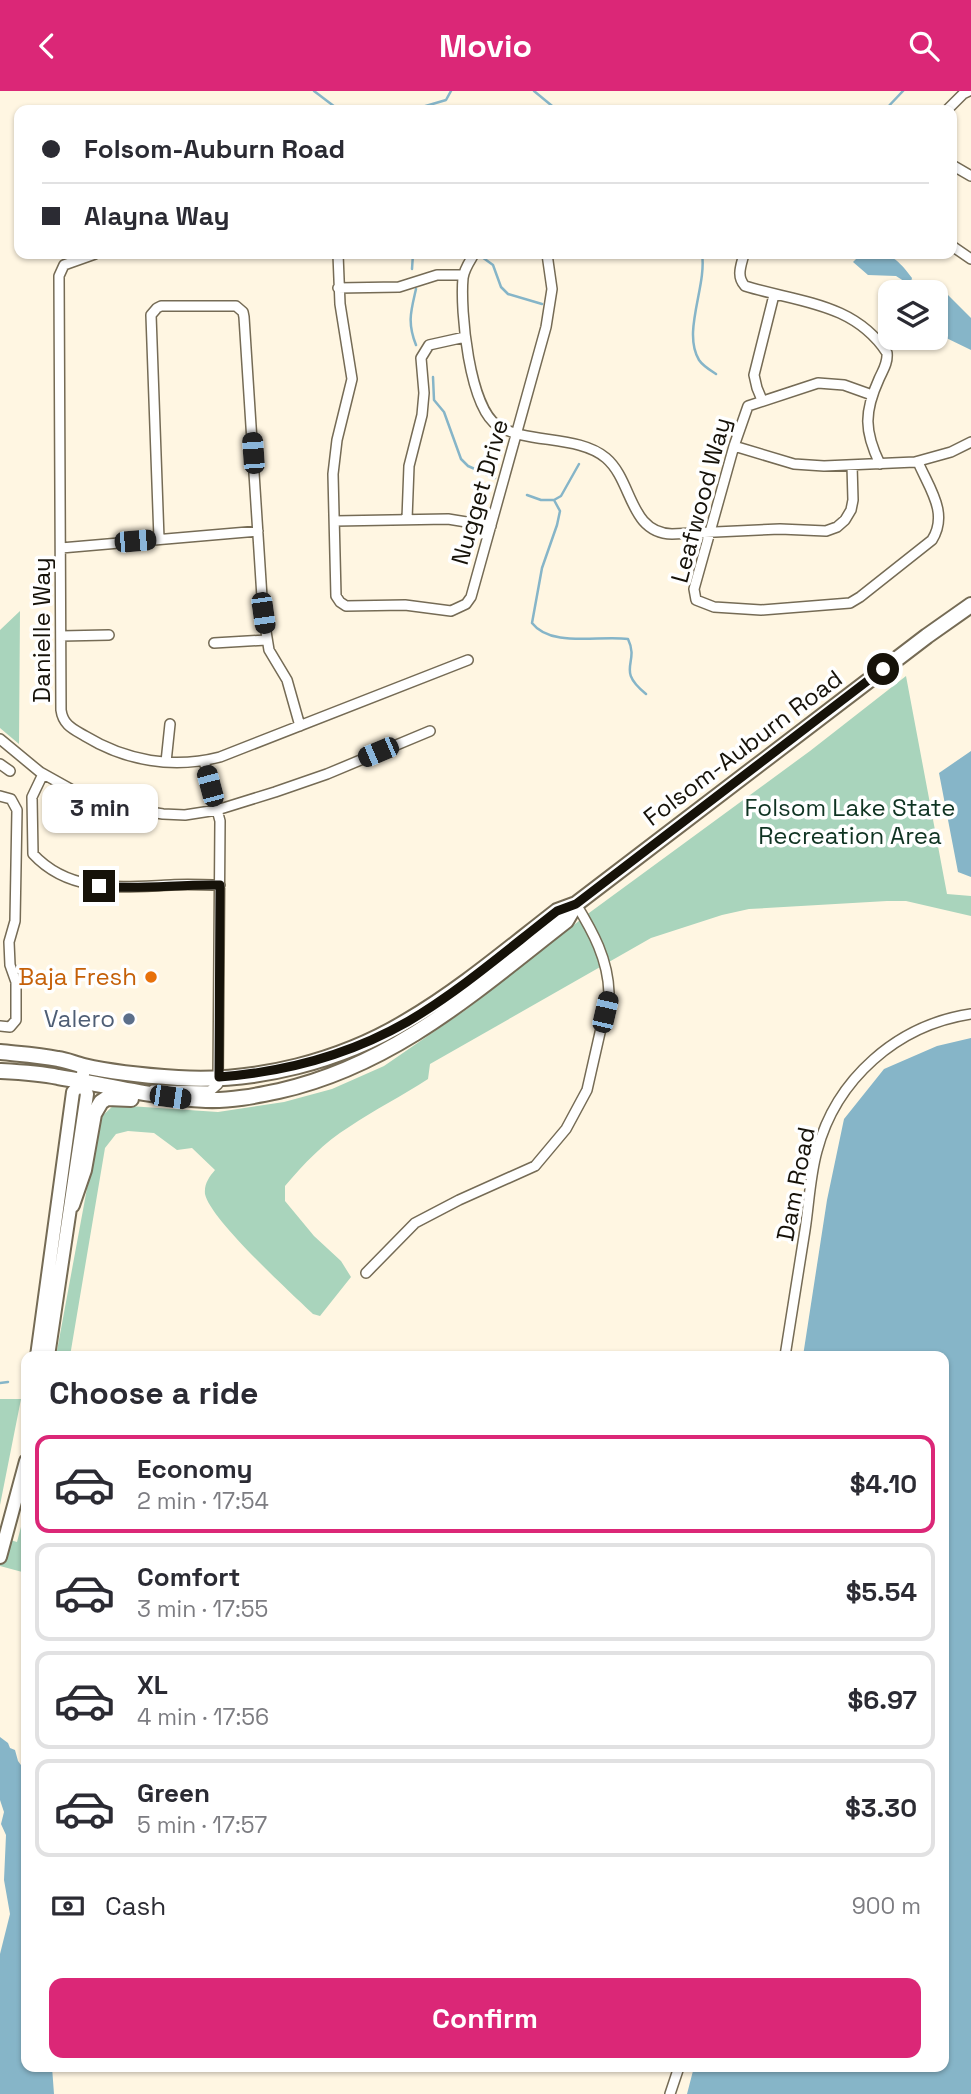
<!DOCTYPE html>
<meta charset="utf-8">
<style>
:root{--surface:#fff;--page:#f2f2f3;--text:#2b2b33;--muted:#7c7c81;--line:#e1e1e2;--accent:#db2777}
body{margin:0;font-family:"Space Grotesk",sans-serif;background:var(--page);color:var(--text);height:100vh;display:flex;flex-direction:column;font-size:26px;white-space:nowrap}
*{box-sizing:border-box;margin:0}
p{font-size:23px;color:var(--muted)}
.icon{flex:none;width:38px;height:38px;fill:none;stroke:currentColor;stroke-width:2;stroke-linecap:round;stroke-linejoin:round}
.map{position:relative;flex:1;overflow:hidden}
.panel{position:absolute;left:21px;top:1260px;width:928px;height:721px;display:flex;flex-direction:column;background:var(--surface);border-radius:14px;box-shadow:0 2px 5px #0004}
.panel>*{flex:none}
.top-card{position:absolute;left:14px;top:14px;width:943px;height:154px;border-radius:14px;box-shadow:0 2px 5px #0004;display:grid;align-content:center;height:154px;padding:0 28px;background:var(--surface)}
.buttons{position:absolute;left:878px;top:189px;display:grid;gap:14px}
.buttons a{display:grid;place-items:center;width:70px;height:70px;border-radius:14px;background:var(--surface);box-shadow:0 2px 5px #0004;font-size:35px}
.end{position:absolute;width:32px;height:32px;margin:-16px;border:9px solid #161209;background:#fff;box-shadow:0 0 0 4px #fff}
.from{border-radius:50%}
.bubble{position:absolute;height:49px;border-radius:14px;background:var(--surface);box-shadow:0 2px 5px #0004;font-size:23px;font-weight:800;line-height:49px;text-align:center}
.car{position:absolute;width:21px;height:42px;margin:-21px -10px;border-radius:9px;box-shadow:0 0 5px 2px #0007;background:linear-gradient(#222 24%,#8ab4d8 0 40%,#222 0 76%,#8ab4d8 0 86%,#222 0)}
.top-card b{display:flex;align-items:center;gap:24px;height:66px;font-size:26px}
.top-card b+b{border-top:2px solid var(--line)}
.top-card i{width:18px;height:18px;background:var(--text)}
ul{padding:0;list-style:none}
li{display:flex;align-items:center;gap:21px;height:98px;margin:0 14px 10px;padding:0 14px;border:4px solid var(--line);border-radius:14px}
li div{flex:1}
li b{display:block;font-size:26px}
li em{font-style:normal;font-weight:800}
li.active{border-color:var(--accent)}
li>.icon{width:63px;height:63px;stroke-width:1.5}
h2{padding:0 28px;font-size:32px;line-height:84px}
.pay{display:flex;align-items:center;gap:18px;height:77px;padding:0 28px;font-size:26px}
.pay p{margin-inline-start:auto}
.action{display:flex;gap:14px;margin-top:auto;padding:14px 28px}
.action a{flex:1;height:80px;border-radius:14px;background:var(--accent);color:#fff;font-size:28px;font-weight:800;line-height:80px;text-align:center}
header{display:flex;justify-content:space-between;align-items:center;height:91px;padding:0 28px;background:var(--accent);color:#fff;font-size:32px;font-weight:800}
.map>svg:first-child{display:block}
.green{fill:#a9d4bc}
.water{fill:#86b5c8}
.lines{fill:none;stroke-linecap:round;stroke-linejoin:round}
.stream{stroke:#86b5c8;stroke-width:2.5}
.minor-casing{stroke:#756b55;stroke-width:12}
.secondary-casing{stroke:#756b55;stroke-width:16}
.primary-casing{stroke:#756b55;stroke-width:18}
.minor{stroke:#fff;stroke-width:9}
.secondary{stroke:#fff;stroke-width:12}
.primary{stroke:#fff;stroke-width:14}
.route{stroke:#161209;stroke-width:9}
.food-dot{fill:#e8710a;stroke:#fff;stroke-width:2.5}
.service-dot{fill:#5c6f8a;stroke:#fff;stroke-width:2.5}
.labels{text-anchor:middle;stroke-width:7;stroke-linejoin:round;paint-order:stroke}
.street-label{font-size:24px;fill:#161209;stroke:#fff}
.park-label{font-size:24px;fill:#0f3322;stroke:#fff}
.food-label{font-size:24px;fill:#c56008;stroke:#fff;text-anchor:end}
.service-label{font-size:24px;fill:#4e5e75;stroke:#fff;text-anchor:end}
</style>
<header><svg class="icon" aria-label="back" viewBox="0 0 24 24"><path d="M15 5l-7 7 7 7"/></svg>Movio<svg class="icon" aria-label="search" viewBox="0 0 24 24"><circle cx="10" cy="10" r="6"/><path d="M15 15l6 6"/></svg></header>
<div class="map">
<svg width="971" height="2003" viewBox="0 0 971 2003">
<rect width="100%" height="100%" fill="#fff6e2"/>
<path class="green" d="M20,520l-1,133 -19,-16v-98z
M906,585l41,218 24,2v20l-65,-15h-19l-138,8 -27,6 -71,23 -221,126 -2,15c-26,17 -54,31 -79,48 -25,15 -45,37 -64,59v15l29,35 27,25 10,16 -31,39 -7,-2c-22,-21 -103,-95 -108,-120 -1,-10 4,-17 10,-24l-23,-22 -15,2 -23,-17 -26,-2 -12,3 -11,14 -35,208h-14l44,-238 14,-13 104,7 66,-10 48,-13 52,-23 83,-57 122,-96 221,-162z
M0,1308h21l-21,106z
M26,1417v65l-26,-7v-29l17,5z"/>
<path class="water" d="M861,163c29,0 33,0 51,24l-2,7 -14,-9 -28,-1 -15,-13z
M930,196l13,3 28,28v32l-35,-17v-41h-15z
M971,660v126l-13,-5 -19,-99z
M971,947v1056h-284l7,-27h249v-711h-140l24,-156 17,-81 40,-50 53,-23z
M0,1646l8,6 2,5 5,2 3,11 8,11v295h26l2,27h-54v-140l10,-40 -6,-34 2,-45 -5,-11 3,-12 -4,-12z"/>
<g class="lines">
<path class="stream" d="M314,0l25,19
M534,0l23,19
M412,19l34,-10 5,-9
M885,19l18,-19
M702,163c5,32 -20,78 -3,106 4,6 11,10 17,14
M482,166l11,8 8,22 7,7 34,10
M412,178l1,-15
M912,190l14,8
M416,254c-9,-23 -5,-34 0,-56
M433,286l1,23 10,12 17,47 7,7 27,12
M527,404l14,5h13l6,11 -3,14 -15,43 -10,55c19,25 67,12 96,16 12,25 -13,30 18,55
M554,409l7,-4 18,-32
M0,1292l8,-1"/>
<g class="minor-casing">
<path id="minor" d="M947,19l16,-16 6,-3
M952,74l19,11
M952,155l19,13
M95,163l-31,11 -5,11 2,434c2,15 12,19 24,26 41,25 88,33 135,21l248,-97
M338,163l2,50 12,75 -15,61 -4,34 3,122 4,6 6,4 59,-1 46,6 15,-7 5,-7 75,-270 6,-38 -5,-35
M474,163c-4,7 -10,15 -11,24 -3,32 6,130 35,148 30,18 81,9 108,32 27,23 23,75 66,76l108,-5 46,2 11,-4 8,-7 6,-10 2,-10 -1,-35
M744,163c-3,12 -8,22 1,32 51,16 109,16 142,67 1,10 -4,17 -8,26 -15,33 -15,52 1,85
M338,197l61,-1 38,-12h26
M872,304l-28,-10 -26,-2 -70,23 -14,40 -40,143 2,11 18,7 47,3 89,-7 10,-6 72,-57c17,-27 -3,-52 -14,-78
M762,309l-5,-12 -3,-13 20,-80
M734,355l60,18 30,2 91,-4 36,-10 20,-10
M407,428l2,-53 13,-51 2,-22 -3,-35 8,-13 36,-8
M335,430l113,-2 43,7
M159,448l-8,-224 6,-7 4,-2h75l7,6 1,5 19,296 6,37 18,30 13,46
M61,457l197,-17
M61,545l48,-1
M214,552l52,-3
M0,648l40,33 43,24 35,11 45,7 22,1 32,-5 58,-18 52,-18 103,-43
M166,671l4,-38
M0,673l10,7
M43,683l-11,23 1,57c37,40 89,33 138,31 16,-1 32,0 49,0
M0,705l11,3 6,11 -2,111 -6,21 1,23 6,17v38l-6,7 -10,-1
M153,999l57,1 8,-7 2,-263 -16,-60
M366,1182l49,-50 44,-23 76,-34 31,-37 21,-39 22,-97c-1,-34 -16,-61 -33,-89
M785,1265c7,-42 13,-84 20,-126 4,-26 5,-54 12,-79 19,-72 80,-126 154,-137
M670,2003l9,-27"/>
</g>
<g class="secondary-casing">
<path id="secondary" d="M37,1265l36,-264 9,-10 2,-16
M48,1265l39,-262 -5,-12
M0,1466l26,-96"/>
</g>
<g class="primary-casing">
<path id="primary" d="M0,961c19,2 39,3 58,7 9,1 17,5 26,7 30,7 64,10 94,12 78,5 163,-17 229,-57 53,-31 101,-72 150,-110l19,-7 351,-268 44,-31
M0,980c19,1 39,2 58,6 49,8 98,21 148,23 24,1 49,-4 73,-9 115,-26 197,-100 287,-170l10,-17
M72,1114l12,-35 10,-56 7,-12 6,-4 24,1"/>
</g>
<use href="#minor" class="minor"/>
<use href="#secondary" class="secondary"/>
<use href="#primary" class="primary"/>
</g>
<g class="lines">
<path class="route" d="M99,795c39,4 80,-2 121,-1l-1,192c66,-5 130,-22 188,-55 53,-31 101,-73 150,-111l19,-7 307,-235"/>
</g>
<circle class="food-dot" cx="151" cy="886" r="7"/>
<circle class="service-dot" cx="129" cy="928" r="7"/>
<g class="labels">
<g class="street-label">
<text transform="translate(480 401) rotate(-74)" y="8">Nugget Drive</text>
<text transform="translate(701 409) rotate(-75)" y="8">Leafwood Way</text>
<text transform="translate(42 539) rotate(-90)" y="8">Danielle Way</text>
<text transform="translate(743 657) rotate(-37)" y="8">Folsom-Auburn Road</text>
<text transform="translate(796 1093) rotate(-79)" y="8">Dam Road</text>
</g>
<g class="park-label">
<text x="850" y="725">Folsom Lake State<tspan x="850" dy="28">Recreation Area</tspan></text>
</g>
<g class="food-label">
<text x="137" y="894">Baja Fresh</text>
</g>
<g class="service-label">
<text x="115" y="936">Valero</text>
</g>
</g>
</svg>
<div class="buttons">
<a><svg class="icon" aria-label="layers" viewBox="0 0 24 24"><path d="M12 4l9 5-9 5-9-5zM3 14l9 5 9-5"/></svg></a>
</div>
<i class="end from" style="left:883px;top:578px"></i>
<i class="end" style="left:99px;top:795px"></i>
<div class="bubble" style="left:42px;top:693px;width:116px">3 min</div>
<i class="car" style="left:253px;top:362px;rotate:356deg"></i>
<i class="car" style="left:135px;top:450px;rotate:85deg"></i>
<i class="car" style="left:263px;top:522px;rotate:172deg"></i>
<i class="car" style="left:378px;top:661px;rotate:247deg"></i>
<i class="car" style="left:210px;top:695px;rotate:345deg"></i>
<i class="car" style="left:605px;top:921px;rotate:13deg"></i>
<i class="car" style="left:170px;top:1006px;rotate:98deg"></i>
<div class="top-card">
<b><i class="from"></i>Folsom-Auburn Road</b>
<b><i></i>Alayna Way</b>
</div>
<section class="panel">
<h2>Choose a ride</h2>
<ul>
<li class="active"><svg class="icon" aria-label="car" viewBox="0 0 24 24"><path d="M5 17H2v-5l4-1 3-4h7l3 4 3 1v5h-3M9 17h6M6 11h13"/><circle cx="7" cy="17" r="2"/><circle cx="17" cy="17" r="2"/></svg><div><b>Economy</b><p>2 min · 17:54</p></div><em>$4.10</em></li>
<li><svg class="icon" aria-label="car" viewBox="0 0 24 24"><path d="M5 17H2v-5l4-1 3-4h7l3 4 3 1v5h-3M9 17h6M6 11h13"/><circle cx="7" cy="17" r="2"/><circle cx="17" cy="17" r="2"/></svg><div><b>Comfort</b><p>3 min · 17:55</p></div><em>$5.54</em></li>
<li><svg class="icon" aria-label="car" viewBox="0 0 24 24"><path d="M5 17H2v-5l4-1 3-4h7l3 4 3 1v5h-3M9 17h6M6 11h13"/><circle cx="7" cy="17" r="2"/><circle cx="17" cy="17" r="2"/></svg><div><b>XL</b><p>4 min · 17:56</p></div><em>$6.97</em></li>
<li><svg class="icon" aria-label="car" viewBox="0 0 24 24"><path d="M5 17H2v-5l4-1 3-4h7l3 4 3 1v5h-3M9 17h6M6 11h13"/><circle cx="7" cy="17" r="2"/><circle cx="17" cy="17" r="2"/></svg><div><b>Green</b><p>5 min · 17:57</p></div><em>$3.30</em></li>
</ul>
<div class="pay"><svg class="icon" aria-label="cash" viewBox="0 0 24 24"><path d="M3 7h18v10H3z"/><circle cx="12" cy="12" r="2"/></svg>Cash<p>900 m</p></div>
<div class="action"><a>Confirm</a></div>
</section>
</div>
